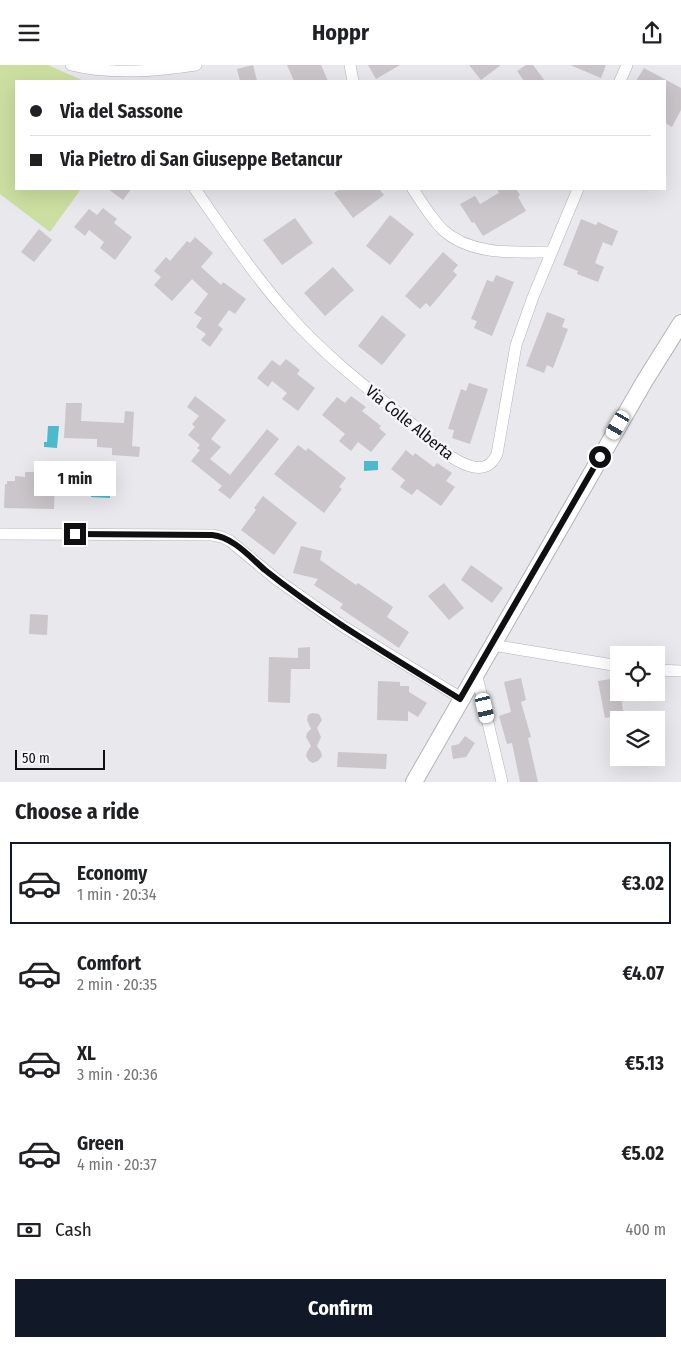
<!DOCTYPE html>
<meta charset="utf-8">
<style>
:root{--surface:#fff;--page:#f6f6f6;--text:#202124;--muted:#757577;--line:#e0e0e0;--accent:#111827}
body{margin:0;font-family:"Fira Sans Condensed",sans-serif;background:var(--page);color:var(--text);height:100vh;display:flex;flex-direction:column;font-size:19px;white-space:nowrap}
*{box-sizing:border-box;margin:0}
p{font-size:16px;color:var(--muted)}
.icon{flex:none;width:28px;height:28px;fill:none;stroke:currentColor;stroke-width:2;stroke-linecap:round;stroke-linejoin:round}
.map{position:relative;height:717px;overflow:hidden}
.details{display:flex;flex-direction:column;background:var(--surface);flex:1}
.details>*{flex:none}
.guide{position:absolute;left:15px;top:15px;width:651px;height:110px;border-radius:0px;box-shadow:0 5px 20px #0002;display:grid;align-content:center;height:110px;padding:0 15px;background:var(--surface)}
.buttons{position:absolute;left:610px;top:581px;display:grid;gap:10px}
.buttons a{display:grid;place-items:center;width:55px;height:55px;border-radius:0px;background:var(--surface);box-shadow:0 5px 20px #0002;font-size:25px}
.scale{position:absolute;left:15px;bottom:12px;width:90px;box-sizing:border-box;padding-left:5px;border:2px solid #101012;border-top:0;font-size:14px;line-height:18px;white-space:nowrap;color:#101012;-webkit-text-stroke:4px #f5f5fa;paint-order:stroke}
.end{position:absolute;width:22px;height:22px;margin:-11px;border:6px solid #101012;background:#fff;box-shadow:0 0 0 2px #fff}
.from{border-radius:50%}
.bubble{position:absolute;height:35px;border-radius:0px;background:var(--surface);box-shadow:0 5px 20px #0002;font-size:16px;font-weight:700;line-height:35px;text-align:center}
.car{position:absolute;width:15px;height:30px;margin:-15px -8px;border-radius:6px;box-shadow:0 0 4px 1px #0007;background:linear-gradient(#fff 24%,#345 0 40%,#fff 0 76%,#345 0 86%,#fff 0)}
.guide b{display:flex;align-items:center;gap:18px;height:48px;font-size:19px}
.guide b+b{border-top:1px solid var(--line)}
.guide i{width:12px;height:12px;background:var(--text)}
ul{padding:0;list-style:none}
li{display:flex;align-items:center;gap:15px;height:82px;margin:0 10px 8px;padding:0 5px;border:2px solid transparent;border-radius:0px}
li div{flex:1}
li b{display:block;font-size:19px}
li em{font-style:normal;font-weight:700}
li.selected{border-color:var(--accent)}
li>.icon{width:45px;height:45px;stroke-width:1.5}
h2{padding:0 15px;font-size:22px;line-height:60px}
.pay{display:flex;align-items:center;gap:12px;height:55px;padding:0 15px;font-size:19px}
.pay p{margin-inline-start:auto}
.cta{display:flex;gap:10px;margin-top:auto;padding:10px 15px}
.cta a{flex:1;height:58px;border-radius:0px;background:var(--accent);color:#fff;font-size:20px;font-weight:700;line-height:58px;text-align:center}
header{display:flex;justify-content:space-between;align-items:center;height:65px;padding:0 15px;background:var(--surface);font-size:22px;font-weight:700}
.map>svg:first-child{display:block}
.green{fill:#cddfa0}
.water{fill:#4abacc}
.building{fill:#cbc6c9}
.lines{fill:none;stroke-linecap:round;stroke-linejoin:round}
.minor-casing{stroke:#b3b2b7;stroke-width:12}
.secondary-casing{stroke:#b3b2b7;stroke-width:18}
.minor{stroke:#fff;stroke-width:11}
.secondary{stroke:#fff;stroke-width:16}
.route{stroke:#101012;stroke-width:6}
.labels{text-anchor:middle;stroke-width:5;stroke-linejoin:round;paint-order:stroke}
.street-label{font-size:16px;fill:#101012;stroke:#f5f5fa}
</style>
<header><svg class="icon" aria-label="menu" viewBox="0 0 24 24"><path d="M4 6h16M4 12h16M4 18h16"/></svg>Hoppr<svg class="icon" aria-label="share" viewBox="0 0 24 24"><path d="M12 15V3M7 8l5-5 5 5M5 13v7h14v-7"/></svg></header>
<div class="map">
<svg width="681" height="717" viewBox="0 0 681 717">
<rect width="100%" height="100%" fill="#e8e8ed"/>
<path class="green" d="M0,0h48l36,16h-68v108h65l-31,43 -50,-38z"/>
<path class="water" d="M48,361h11l-2,22 -13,-1v-5h3z
M364,396h14v9l-14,1z
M91,423h19v10l-19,-1z"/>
<path class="building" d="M253,0l4,16h-17l-3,-12z
M287,0h34l7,16h-34z
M368,0h32l-24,14z
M469,0h32l-20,15z
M526,0h7l12,16h-21l-7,-10z
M570,0h36l-5,13z
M644,3l37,20v22l-9,17 -7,-4v-42h-29z
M108,124h23l-8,11z
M340,124h39l5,6 -31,23 -19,-25z
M497,124h19l4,6 -2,2 8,14 -43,25 -9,-14 -2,1 -12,-19 15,-8 5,8 19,-11z
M103,143l14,11 -3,4 18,14 -17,23 -15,-12 4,-6 -15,-12 -4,6 -11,-9 15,-18 8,6z
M390,150l24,19 -24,31 -24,-19z
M295,153l18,25 -31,22 -19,-25z
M581,154l15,6 2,-3 20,9 -6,15 -9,-4 -8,21 9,4 -6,15 -21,-8 1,-3 -15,-6z
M39,164l13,11 -18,22 -13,-10z
M195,172l18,16 -12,14 20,18 2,-3 23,17 -11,15 -6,-4 -11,15 5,4 -13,18 -9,-7 5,-6 -10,-7 6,-9 -8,-5 14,-19 -16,-15 -20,22 -18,-16 7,-8 -7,-6 12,-14 4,4 17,-20 3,2z
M443,187l15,13 -5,6 4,4 -27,32 -4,-4 -6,6 -15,-13z
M333,202l21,23 -29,26 -21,-23z
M496,210l18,7 -22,54 -18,-8 3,-7 -6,-2 16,-39 6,2z
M547,247l18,7 -3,8 6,2 -15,39 -6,-3 -3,8 -18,-7z
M382,250l24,20 -24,30 -24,-19z
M286,294l14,11 -3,4 18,14 -17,23 -16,-12 5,-6 -15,-12 -4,6 -11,-9 15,-18 8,6z
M469,318l19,6 -18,55 -18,-6 2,-8 -6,-1 13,-40 5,2z
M195,331l31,24 -15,19 10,8 -11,12 20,16 37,-46 12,10 -49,60 -12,-9 4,-4 -31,-25 9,-11 -3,-2 3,-3 -12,-10 7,-8 -3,-3 7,-8 -12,-9z
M351,331l15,11 -4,4 19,15 -2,2 7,6 -15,18 -13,-10 -7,9 -12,-10 6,-7 -23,-19 15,-18 8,6z
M66,338h16l-1,18 43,2 1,-12 9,1 -2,34 8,1 -1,10 -27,-2v-7l-15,-1v-8l-33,-1z
M298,380l8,6 2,-3 38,30 -7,9 3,2 -18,24 -50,-39z
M406,385l7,6 2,-3 19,14 3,-4 15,10 -6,8 9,6 -14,19 -24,-17 -5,6 -12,-8 5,-7 -14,-11z
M25,407h21v4h9l-1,33 -50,-1 1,-24h2v-3h8v-5l10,1z
M263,431l34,27 -23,32 -33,-25 15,-20 -2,-2z
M301,481l21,5 -2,9 36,25 2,-2 35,24 -6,10 22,15 -10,16 -59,-40 3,-4 -29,-19 4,-6 -25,-6z
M471,500l32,23 -11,15 -31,-23z
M444,518l20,25 -15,12 -21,-24z
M30,549l18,1 -1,20 -18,-1z
M310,582v22h-19l-1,34 -22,-1 1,-45 29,1v-10z
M521,613l5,22 -5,2 10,35 -3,1 10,44h-18l-8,-39 -5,1 -8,-28 12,-4 -7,-30z
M617,613l7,37 -19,3 -7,-37z
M378,616l22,1v4h9v6l18,11 -9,14 -10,-6v10l-31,-1z
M312,648l7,1 3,6 -5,8 4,9 -4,9 4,6 1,4 -4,5 -5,2 -4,-2 -3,-5 1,-4 4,-6 -5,-9 1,-4 4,-4 -4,-9 1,-5z
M465,671l10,7 -9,14 -13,2 -2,-13 8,-2z
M338,687l49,2 -1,15 -49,-2z"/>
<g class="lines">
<g class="minor-casing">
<path id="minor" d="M71,0c40,10 85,6 125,0
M350,0l3,16
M620,16l7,-16
M195,124c30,43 60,88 95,127 35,40 81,75 122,108 16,14 37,36 58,42 12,4 22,0 27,-12l19,-109 17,-48 45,-108
M413,124c9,14 18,29 30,41 29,26 72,22 109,22
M0,469l212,1 10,2 8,4 46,38 68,48 117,71
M492,580l127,21
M656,605l25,1
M476,607l26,110"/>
</g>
<g class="secondary-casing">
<path id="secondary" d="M414,717l230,-400 37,-59"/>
</g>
<use href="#minor" class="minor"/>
<use href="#secondary" class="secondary"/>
</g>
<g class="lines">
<path class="route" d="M75,469l137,1c21,2 38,22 53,35 61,49 129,88 195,129l140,-242"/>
</g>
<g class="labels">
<g class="street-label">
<text transform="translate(410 357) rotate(39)" y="6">Via Colle Alberta</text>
</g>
</g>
</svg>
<div class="buttons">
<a><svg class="icon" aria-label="locate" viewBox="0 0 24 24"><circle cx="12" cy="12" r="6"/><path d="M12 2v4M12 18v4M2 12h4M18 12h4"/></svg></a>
<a><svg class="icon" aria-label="layers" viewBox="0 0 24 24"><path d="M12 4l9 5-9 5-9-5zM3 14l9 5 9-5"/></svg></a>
</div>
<div class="scale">50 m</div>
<i class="end from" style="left:600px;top:392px"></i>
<i class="end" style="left:75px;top:469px"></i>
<div class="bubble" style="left:34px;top:396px;width:82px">1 min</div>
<i class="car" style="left:618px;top:360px;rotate:210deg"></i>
<i class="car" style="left:485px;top:643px;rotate:167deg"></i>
<div class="guide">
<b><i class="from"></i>Via del Sassone</b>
<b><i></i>Via Pietro di San Giuseppe Betancur</b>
</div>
</div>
<section class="details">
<h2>Choose a ride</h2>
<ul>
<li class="selected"><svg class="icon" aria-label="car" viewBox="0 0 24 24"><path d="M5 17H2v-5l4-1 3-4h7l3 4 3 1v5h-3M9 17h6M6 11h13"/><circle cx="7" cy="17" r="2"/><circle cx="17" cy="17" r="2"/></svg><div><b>Economy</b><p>1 min · 20:34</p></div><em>€3.02</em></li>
<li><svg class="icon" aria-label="car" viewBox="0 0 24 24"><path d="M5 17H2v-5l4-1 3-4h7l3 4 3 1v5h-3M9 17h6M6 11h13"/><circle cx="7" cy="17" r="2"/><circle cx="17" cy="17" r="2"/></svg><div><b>Comfort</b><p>2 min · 20:35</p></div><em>€4.07</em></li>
<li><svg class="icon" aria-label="car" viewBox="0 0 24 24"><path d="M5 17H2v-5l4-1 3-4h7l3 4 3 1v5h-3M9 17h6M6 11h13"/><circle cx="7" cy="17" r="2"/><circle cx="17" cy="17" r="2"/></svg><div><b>XL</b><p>3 min · 20:36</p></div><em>€5.13</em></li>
<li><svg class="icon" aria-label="car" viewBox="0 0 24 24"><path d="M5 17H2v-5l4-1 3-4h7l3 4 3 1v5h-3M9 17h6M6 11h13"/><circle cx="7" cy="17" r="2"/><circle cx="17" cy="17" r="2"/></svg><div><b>Green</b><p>4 min · 20:37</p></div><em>€5.02</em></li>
</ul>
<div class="pay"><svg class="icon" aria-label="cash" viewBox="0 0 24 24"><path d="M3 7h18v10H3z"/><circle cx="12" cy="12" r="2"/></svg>Cash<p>400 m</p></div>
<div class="cta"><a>Confirm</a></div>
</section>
